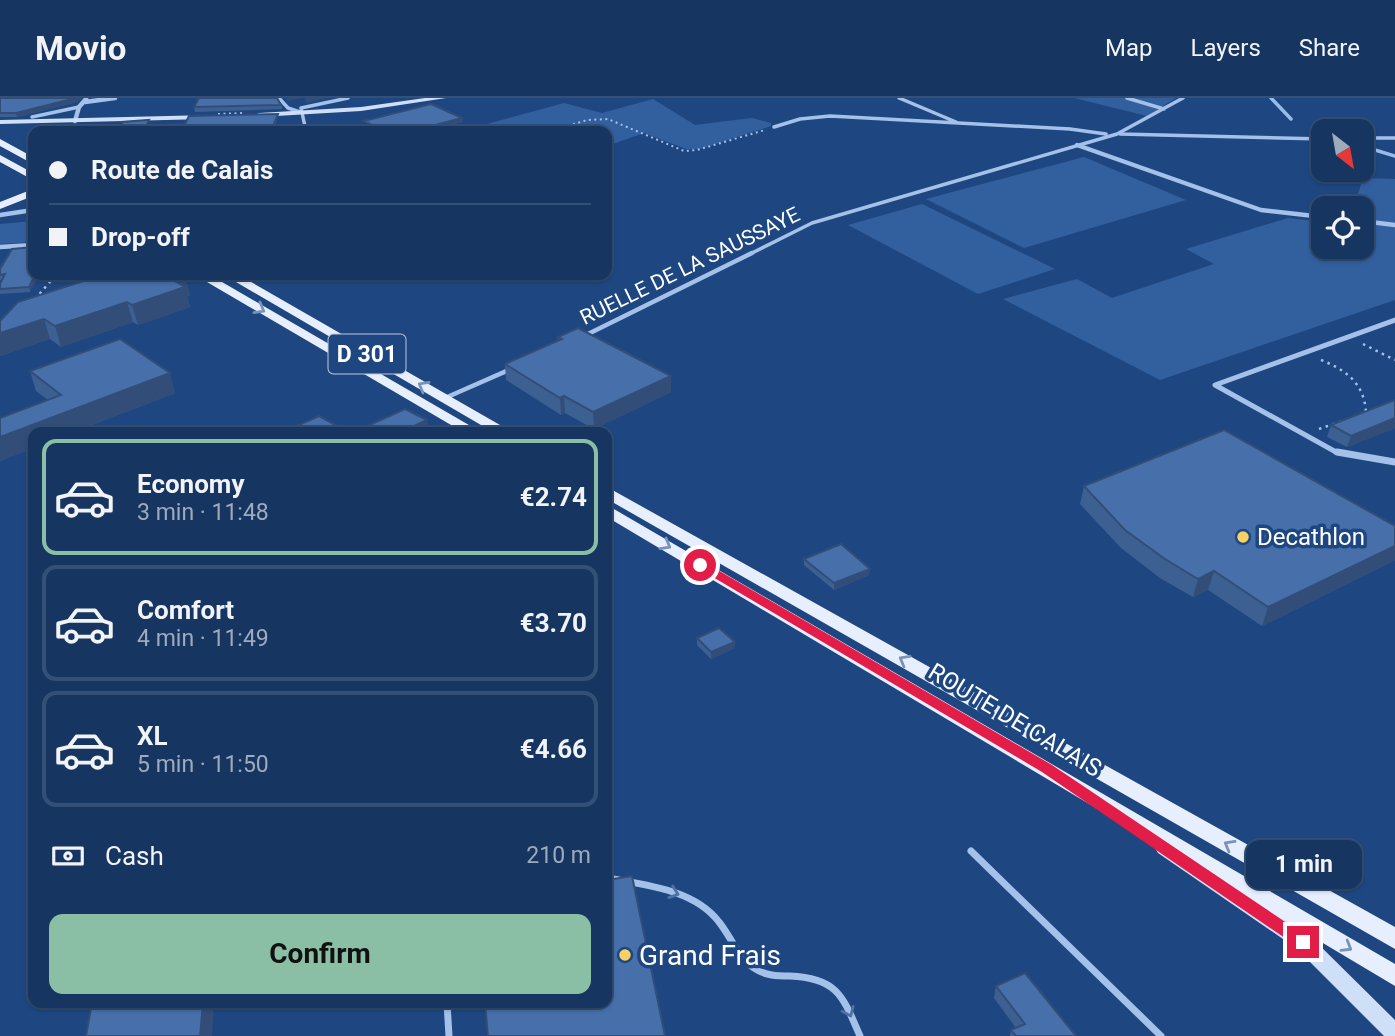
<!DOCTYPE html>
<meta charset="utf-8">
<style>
:root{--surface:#163561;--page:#1f3d67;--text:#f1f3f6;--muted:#9eabbd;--line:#355076;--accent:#8abfa5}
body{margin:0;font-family:Roboto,sans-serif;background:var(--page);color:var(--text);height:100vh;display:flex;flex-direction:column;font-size:26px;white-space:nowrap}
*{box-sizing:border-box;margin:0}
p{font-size:23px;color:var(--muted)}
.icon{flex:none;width:38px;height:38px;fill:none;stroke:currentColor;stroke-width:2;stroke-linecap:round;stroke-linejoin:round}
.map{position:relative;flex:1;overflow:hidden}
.side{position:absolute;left:28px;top:329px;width:584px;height:581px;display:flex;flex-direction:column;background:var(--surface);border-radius:14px;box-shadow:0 2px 5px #0004,0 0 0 2px var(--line)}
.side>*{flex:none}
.top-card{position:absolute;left:28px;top:28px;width:584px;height:154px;border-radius:14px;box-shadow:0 2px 5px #0004,0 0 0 2px var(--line);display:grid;align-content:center;height:154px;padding:0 21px;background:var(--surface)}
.needle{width:46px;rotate:149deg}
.controls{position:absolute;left:1311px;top:21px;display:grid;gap:14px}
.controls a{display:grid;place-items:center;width:63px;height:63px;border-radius:14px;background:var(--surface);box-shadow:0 2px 5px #0004,0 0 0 2px var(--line);font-size:35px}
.end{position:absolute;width:32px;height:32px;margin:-16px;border:9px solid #e11d48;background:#fff;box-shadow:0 0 0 4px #fff}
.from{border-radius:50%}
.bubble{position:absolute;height:49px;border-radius:14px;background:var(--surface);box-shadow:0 2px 5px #0004,0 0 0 2px var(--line);font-size:23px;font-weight:700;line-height:49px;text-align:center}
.top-card b{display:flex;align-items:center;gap:24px;height:66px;font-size:26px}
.top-card b+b{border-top:2px solid var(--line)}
.top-card i{width:18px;height:18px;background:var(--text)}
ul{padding:12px 0 0;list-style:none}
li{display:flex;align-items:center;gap:21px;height:116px;margin:0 14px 10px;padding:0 7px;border:4px solid var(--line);border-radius:14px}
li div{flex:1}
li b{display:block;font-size:26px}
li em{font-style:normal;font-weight:700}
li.on{border-color:var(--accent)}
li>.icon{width:63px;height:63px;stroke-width:1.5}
.pay{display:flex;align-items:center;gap:18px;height:77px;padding:0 21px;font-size:26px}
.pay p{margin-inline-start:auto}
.button{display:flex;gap:14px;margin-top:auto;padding:14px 21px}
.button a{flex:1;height:80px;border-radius:14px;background:var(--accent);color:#111;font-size:28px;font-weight:700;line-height:80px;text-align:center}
header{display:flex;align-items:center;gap:42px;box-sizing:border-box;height:98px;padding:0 35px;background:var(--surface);border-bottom:2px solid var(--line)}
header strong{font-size:33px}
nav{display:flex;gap:38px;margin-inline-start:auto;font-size:24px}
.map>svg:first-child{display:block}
.green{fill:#32609f}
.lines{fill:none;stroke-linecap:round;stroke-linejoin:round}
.stream{stroke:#97bbea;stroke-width:3.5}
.path-far1{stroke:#a4c1e9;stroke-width:2;stroke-dasharray:2 3.5;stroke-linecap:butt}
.path{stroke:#a4c1e9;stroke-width:2.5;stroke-dasharray:2.5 4.5;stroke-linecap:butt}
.lane-far2{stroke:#a4c1e9;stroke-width:3.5}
.lane-far1{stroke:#a4c1e9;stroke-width:4.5}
.lane{stroke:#a4c1e9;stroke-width:7}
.street-far2{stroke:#a4c1e9;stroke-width:4.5}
.street-far1{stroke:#a4c1e9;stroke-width:5}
.street{stroke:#a4c1e9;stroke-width:7}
.secondary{fill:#cfdff7;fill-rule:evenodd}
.primary{fill:#e7effe;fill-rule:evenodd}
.wall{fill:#3d6093}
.shaded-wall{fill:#324e78}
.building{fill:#4770ab;stroke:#324e78;stroke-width:2}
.oneway{stroke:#7893b9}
.oneway2{stroke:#4d72a5}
.route{fill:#e11d48}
.poi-dot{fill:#f7d163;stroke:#1e4781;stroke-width:2.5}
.labels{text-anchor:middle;stroke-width:7;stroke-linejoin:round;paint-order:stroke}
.far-street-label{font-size:21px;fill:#fff;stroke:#1e4781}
.shield{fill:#1e4781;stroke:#bcc8d9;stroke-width:2}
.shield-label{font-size:23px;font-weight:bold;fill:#fff}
.poi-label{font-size:24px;fill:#fff;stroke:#1e4781;text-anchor:start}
.street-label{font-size:24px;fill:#fff;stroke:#1e4781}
.near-poi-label{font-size:28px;fill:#fff;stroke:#1e4781;text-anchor:start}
</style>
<header>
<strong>Movio</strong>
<nav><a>Map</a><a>Layers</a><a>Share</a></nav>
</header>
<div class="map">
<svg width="1395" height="938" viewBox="0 0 1395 938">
<rect width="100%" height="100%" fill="#1e4781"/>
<path class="green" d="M1074,0h102l-29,18z
M653,1l42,26 57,-7 19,5v3l-71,23h-14l-42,-16 -37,13v-15h-121l-10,-4 88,-24 38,10z
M1084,59l102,43 -162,48 -98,-49z
M1363,80l32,1v121l-235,80 -157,-81 74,-20 35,19 102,-34 -28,-15 102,-31 35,4v25h39v-39h-19l14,-11z
M922,106l133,65 -77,25 -130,-69z
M33,123v21l-33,2v-20z"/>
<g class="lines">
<path class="stream" d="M1271,0l20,21
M1362,48l33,10"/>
<path class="path-far1" d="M218,16l27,-1
M552,33l35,-11 21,-1 76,32 13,-1 68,-20"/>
<path class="path" d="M35,201l21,-24
M1363,246l32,16
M1321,262c25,10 43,23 45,52l-5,2
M1319,331l32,-11"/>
<path class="lane-far2" d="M279,0l9,10 12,4
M899,0l57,24
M1127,0l37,11
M32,19l47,-10
M774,29l26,-8 30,-3 240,13 36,5
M306,33l-5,-23 47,-10
M1120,36l203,5
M1362,40h33
M748,157l64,-32 305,-89 66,-36"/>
<path class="lane-far1" d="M584,238l168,-83
M445,300l66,-29"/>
<path class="lane" d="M971,753l190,185
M607,780c38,7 87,11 112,44 12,15 19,35 35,46 11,8 24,8 36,8 48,2 53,21 70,60
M447,905l2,33"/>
<path class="street-far2" d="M85,4l30,-4
M75,23l4,-14 7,-8
M330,33h23
M1077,47l184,65 62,7
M0,117l33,-5
M1362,123l33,4
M0,149l33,-2"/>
<path class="street-far1" d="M1348,356l-12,-2 -121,-67 180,-65"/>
<path class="street" d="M1337,354l58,10"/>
<path class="secondary" d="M425,0h21l-85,13 -102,6 -4,-2 4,-2 102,-6z
M210,17v4h-3l-207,5v-4z
M1164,743l6,2 140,93 85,84v16h-11l-88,-88 -138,-95 -3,-5 3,-5z"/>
<path class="primary" d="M0,41l33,18v7l-33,-18z
M0,57l33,18v7l-33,-18z
M33,91v7l-33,13v-7z
M195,177h15l271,157h-18z
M224,177h15l273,157h-19z
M607,389l788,440v22l-788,-450z
M607,407l788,459v22l-788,-469z"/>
</g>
<path class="wall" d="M0,0h81l-4,4 -60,15h-17z
M281,7l1,4 -87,3 -1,-5z
M33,149l-3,45 -30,2v-10l2,-4h-2v-11z
M185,178l5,19 -3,2 3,10 -52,18 -5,-3 -72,25 -11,-8 -50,17v-35z
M558,239l113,39v16l-77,37 -29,-16 -4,2 -55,-35 -1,-16 53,-23z
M30,273l145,22 -101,39h-41v16l-33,13v-43l48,-18 -12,-9z
M1395,302v28l-48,19 -20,-10 4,-12z
M299,327l49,7h-47z
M1084,388l311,40v34l-133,66 -54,-36 -15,7 -33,-19 -39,-30 -41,-44z
M804,461l65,16 -35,15 -30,-25z
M697,540l38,4v6l-24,11 -14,-14z
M996,888l80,50h-66l1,-6 5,-2 -22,-30z"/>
<path class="shaded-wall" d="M76,0h5l-4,4 -60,15 -1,-4z
M287,0h14l-14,3z
M305,0h22l-21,5z
M278,16v4l-4,13h-3z
M462,20l1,4 -34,9h-17z
M35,177h5l-10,17 -1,-5z
M185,178l5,19 -3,2 3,10 -52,18 -6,-20 41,-25z
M127,204l6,20 -72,25 -6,-21z
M44,221l6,20 -50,17v-23z
M170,275l5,20 -101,39h-41v16l-33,13v-24z
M671,278v16l-77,37 -1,-17z
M564,298l1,17 -4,2 -1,-17z
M1395,320v10l-48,19 4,-11z
M427,322l1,10 -5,2h-22z
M1395,448v14l-133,66 6,-19z
M870,471l-1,6 -35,15v-7z
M1214,473l-6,19 -15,7 5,-18z
M735,544v6l-24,11v-7z
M203,905h11l-2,33h-12z"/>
<path class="building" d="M0,0h76l-60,15h-16z
M199,0h78l4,7 -87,2z
M431,6l31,14 -50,13h-60l18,-7 -6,-3z
M278,16l-7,17h-148l-1,-9 27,-2 -3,6 39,-2 4,-8z
M33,149v28h2l-6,12 -29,2v-5l5,-10 -5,1v-6l12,-20z
M102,177h81l2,1 -12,4 12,7 -53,18 -5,-3 -72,24 -11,-7 -44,14v-12l18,-19z
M578,230l93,48 -78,36 -29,-16 -4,2 -55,-34 57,-25 -4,-2z
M120,241l50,34 -170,64v-19l61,-23 -31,-24z
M1395,302v18l-44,18 -20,-11z
M405,311l22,11 -26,12h-31l-7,-4z
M319,318l29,16h-37l-12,-7z
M1224,332l171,96v20l-127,61 -54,-36 -16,8 -33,-20 -40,-29 -41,-44z
M841,446l29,25 -36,14 -30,-24z
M719,530l16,14 -24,10 -14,-14z
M632,778l33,160h-177l-3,-33h122v-123z
M1025,875l51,63h-60l-5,-6 14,-6 -29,-38z
M92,905h111l-3,33h-114z"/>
<defs><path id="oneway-chevron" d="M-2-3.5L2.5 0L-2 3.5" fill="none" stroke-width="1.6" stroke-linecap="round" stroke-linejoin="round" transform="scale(1.75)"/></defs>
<g class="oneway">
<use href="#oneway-chevron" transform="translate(260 211) rotate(30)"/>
<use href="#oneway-chevron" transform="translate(423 288) rotate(-150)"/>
<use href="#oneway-chevron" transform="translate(666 447) rotate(30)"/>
<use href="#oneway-chevron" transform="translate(904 562) rotate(-150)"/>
<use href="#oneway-chevron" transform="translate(1229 747) rotate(-150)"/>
<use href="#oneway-chevron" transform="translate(1347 849) rotate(31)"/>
</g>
<g class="oneway2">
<use href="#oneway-chevron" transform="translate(674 795) rotate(19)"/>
<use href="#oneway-chevron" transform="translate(849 914) rotate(66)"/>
</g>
<path class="route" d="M696,464h8l348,203 257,173 2,4 -2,5h-11l-256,-175 -346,-205z"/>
<g class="poi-dot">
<circle cx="1243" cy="439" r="7"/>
<circle cx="625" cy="857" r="7"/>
</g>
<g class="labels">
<g class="far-street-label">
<text transform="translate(690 168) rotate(-26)" y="7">RUELLE DE LA SAUSSAYE</text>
</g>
<rect class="shield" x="328.5" y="236.5" width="77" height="39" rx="5"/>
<g class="shield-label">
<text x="367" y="264">D 301</text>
</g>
<g class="poi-label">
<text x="1257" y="447">Decathlon</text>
</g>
<g class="street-label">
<text transform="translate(1015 622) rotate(31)" y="8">ROUTE DE CALAIS</text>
</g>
<g class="near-poi-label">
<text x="639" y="867">Grand Frais</text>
</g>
</g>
</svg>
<div class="controls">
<a><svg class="needle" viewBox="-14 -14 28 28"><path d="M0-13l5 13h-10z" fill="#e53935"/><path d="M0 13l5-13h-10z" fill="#9eabbd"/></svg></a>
<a><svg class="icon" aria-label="locate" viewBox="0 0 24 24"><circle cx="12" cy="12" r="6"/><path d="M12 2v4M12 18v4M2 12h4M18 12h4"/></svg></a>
</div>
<i class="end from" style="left:700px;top:467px"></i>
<i class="end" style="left:1303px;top:844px"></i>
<div class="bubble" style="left:1246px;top:742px;width:116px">1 min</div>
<div class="top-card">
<b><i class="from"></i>Route de Calais</b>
<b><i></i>Drop-off</b>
</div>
<section class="side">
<ul>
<li class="on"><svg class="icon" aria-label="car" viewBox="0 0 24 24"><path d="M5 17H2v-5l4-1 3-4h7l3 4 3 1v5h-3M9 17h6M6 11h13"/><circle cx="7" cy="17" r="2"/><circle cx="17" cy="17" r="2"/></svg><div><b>Economy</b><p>3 min · 11:48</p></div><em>€2.74</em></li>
<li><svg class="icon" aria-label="car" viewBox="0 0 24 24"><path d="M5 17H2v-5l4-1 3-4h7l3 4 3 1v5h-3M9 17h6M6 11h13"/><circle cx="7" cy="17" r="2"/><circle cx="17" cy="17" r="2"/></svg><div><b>Comfort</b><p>4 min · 11:49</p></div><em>€3.70</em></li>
<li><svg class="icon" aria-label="car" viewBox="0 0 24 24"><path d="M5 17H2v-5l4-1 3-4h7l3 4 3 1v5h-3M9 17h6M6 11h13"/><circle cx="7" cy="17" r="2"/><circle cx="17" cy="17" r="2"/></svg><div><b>XL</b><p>5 min · 11:50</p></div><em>€4.66</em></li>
</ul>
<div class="pay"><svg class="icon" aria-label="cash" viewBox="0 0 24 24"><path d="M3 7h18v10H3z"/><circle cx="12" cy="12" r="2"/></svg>Cash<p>210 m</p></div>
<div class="button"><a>Confirm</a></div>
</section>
</div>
